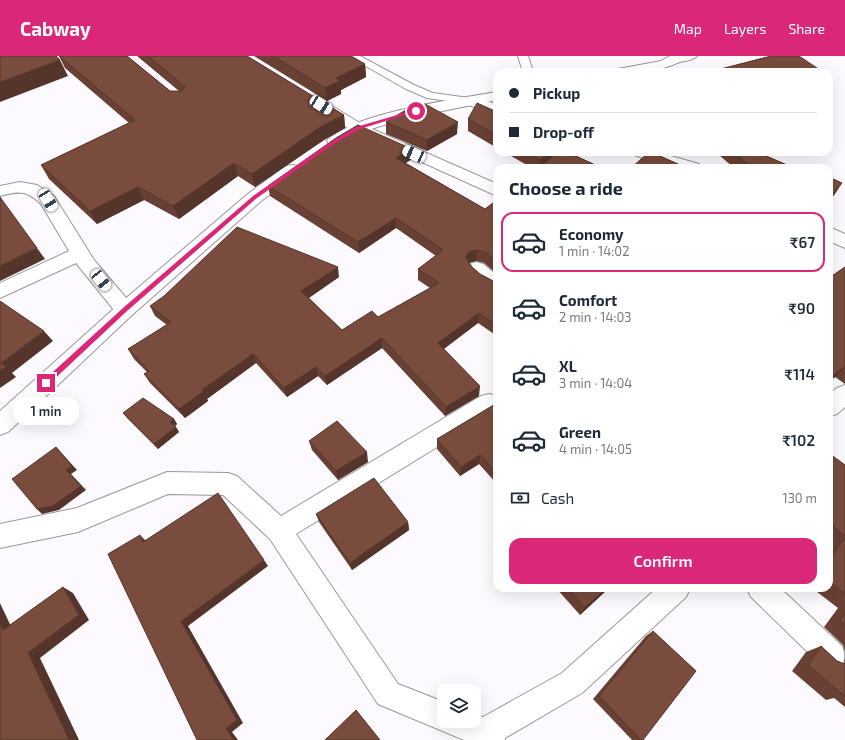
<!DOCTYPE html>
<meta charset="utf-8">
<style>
:root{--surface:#fff;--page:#f6f6f7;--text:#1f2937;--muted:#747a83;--line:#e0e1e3;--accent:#db2777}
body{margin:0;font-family:"Exo 2",sans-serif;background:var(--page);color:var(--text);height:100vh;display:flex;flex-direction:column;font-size:15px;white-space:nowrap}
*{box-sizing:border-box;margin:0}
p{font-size:13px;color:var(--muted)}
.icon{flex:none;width:22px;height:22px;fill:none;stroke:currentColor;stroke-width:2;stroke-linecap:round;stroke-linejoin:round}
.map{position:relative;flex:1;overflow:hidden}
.details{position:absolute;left:493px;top:108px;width:340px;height:428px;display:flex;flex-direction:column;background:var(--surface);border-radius:12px;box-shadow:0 4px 16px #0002}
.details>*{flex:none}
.hud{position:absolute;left:493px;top:12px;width:340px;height:88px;border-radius:12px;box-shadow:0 4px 16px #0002;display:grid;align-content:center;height:88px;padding:0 16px;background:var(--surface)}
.buttons{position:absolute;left:437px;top:628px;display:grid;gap:8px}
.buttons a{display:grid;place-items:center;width:44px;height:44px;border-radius:8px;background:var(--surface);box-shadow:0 4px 16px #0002;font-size:20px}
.end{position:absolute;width:18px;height:18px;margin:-9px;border:5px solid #db2777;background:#fff;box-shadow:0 0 0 2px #fff}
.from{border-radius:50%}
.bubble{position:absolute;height:28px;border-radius:12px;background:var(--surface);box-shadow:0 4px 16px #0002;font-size:13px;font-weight:600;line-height:28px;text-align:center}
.car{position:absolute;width:12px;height:24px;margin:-12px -6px;border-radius:5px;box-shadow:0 0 3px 1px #0007;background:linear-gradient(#fff 24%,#345 0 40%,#fff 0 76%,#345 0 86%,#fff 0)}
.hud b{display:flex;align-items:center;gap:14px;height:38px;font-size:15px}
.hud b+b{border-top:1px solid var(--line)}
.hud i{width:10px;height:10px;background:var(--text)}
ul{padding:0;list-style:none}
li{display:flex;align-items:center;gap:12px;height:60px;margin:0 8px 6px;padding:0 8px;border:2px solid transparent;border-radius:12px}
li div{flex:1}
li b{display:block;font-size:15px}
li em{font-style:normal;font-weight:600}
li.on{border-color:var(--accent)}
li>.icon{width:36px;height:36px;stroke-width:1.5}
h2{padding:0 16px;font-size:18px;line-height:48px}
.pay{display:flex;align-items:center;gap:10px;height:44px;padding:0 16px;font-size:15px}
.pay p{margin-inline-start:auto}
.cta{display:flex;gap:8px;margin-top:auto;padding:8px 16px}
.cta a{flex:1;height:46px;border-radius:12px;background:var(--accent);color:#fff;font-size:16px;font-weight:600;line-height:46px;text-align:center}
header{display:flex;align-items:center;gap:24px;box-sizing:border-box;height:56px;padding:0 20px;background:var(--accent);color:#fff}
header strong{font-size:19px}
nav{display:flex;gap:22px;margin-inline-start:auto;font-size:14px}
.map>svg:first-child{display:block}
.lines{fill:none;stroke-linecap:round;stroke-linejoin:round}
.service-casing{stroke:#99979b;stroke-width:2}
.minor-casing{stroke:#99979b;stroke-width:2}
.secondary-casing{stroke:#99979b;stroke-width:2}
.service{fill:#fff;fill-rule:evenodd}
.minor{fill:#fff;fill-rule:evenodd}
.secondary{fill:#fff;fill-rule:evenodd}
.wall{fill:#684134}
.shaded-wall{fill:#55352b}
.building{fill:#794c3d;stroke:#55352b}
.route{fill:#db2777}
</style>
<header>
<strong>Cabway</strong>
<nav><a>Map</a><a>Layers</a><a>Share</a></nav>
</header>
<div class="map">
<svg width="845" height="684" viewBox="0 0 845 684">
<rect width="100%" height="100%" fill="#fdfaff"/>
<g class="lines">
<g class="service-casing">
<path id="service" d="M348,0h12l54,29 19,8 36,5 5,3 -5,3 -42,-6 -21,-9z
M518,0h10l5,16h-10z
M678,0h19c-4,4 -16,7 -23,5l-1,-2z"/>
</g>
<g class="minor-casing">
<path id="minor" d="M469,41l28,7v9l-33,-9 -2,-3 2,-3z
M319,44l5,1 39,24 134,59v12l-144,-65 -39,-24 -2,-3 2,-3z
M632,96h25l42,12 2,4h-26l-41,-13z
M20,126l17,3 17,11 40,64 38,45 3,5 -3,5 -7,2 -7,-2 -42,-52 -76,35v-15l69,-32 -28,-47c-15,-14 -22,-13 -41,-8v-10z
M829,171l16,7v14l-16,-7z
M476,206l7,2 14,11v17c-11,-3 -25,-13 -30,-23l2,-5z
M845,329v22l-8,7 -8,2v-22l8,-6z
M489,338l8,2v14l-201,124 102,150 46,18v19h30v-7l9,3 79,-44 95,-85h33l-4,9 -104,96 -77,45v2h-41l-86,-36 -108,-165 -47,-44 -55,-1 -90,38 -78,16v-24l77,-16 90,-36 61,1 9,3 44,40 200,-120z
M747,532h33l62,58c3,8 3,12 0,20l-10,4 -10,-4 -71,-69z"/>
</g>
<g class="secondary-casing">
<path id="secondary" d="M670,0h18l-2,3c-26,13 -42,13 -70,13l2,-3 43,-8z
M497,36v8c-44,9 -86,16 -129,30 -13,4 -24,18 -39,14l-2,-3 2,-3c8,-5 16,-10 25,-14 45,-17 95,-24 143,-32z
M292,109l6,1 2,4 -2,4 -37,27 -129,114 -124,117 -8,3v-24l118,-106 131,-112 37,-27z"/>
</g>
<use href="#service" class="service"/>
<use href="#minor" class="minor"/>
<use href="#secondary" class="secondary"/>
</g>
<path class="wall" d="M59,0h68l43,35h9l-42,-35h110l97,59 1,13 -21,12 -69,47 -17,-11 -59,43 -35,-19 -47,24 -48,-45 -8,-14 88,-42 -64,-55z
M254,0h97l14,8 1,13 -25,13v4l-14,7z
M497,56v36l-29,-17v-12z
M386,66l71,12 -30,17 -41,-17z
M412,93v10l-6,4 79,46 12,-9v74l-13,-11 -8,-2 -7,1 3,5 8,7 17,9v53l-19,-13 -34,26 35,47 -34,20 -63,-68 -55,37 -9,-9 -31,21 -31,-34 -49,36 1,2 -23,17 -35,-35 -6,-9 3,-2 -13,-13 -6,-10 39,-24 -12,-9 -5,-10 189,-29 -30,21 33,32 36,-13 52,-29 -12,-8v-11l18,-13 -40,-28 -37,25 -89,-57 -2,-10z
M504,96h63l35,16h-70z
M720,96h37l37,16h-60l-15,-13z
M845,211v117l-10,-7 -6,5v-104z
M497,330v9l-1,-1z
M497,347v81l-18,-20 -19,12 -23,-27v-10z
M123,357l51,6 3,5 -2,2 4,6 -21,17 -31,-31z
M309,385l59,21 -30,18 -26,-30z
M829,398l16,11v187l-2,-7 -19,-18 14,-19 -26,-20h17v-39l2,-3 -2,-1z
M316,458l92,8 1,8 -57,40 -33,-48z
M556,532h53l-29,27z
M653,575l-10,109h-11l-39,-41 53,-63z
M821,590l16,15 7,3 1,-7v50l-11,-9 -8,2 -34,-29 14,-19z"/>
<path class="shaded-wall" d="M60,4l8,16 -68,26v-20z
M365,8l1,13 -25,13v4l-14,7 -2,-13 11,-10z
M832,22l-3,6v-5z
M344,59l1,13 -21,12 -69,47 -3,-13 70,-48z
M458,66l-1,12 -30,17v-11z
M412,93v10l-15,9 -1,-10z
M551,96h12l-24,16 1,-8z
M234,107l4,13 -59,43 -6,-13z
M842,127l-7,11 -6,7v-3z
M138,131l6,13 -47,24 -7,-13z
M396,162v10l-37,25 -1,-11z
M37,192l8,11 -45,22v-15z
M477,194l-1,11 -7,2 -3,-5 3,-6z
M338,211l1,10 -35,24 -3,-10z
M479,257l-1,10 -40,30v-10z
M44,275l9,10 -41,32 4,4 -16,11v-17l1,-8z
M382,282v10l-55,37 -2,-9z
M253,298l3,9 -49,36 1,2 -23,17 -6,-9 23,-19z
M845,310l-10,11 -6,5v-3z
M316,311l2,9 -31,21 -3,-9z
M480,330l-1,10 -34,20 1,-9z
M174,363l3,5 -4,3 -3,-5z
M176,371l3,5 -21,17 -4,-5z
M56,391l21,23 -6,4 15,16 -27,20 -17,4 -5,-5 29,-39z
M367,396l1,10 -30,18 -2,-9z
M480,399l-1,9 -19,12 1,-9z
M408,466l1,8 -57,40 -2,-7z
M140,479l7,7h-4z
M264,504l4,6 -80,60 55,97 -11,9 6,8h-4l-8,-11 -45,-108z
M63,531l10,6 16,27 -49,38 39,82h-10l-41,-87z
M607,532h2l-29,27 5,-8z
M0,547l15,32 -12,-5 -3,-7z"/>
<path class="building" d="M0,0h56l4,4 -60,22z
M59,0h68l43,35h12l3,-4 -37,-31h99l97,59 -22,11 -70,48 -18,-11 -61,43 -35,-19 -48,24 -49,-46 94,-45z
M273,0h78l14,8 -29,14 4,3 -15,7z
M771,0h28l24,16h-114z
M829,20l3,2 -3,1z
M477,47l20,9v23l-29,-16z
M425,48l33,18 -31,18 -41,-18 23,-14z
M358,69l54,24 -16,9 89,51 12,-9v62l-12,-10 -8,-2 -8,2 -3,6 6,9 8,7 17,9v43l-18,-13 -41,30 42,43 -34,21 -64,-69 -57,38 -9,-9 -32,21 -31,-34 -51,36 1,2 -24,17 -35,-35 5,-3 -21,-22 43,-27 -21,-16 14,-10 73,-69 101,40 -37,24 41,39 30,-19 6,6 61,-34 -21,-14 25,-19 -47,-32 -38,24 -90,-56 68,-48z
M527,96h24l-11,8z
M558,96h9l35,16h-64z
M649,96h2l36,16h-56z
M733,96h24l37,16h-42z
M804,109l6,3h-9z
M829,121l13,6 -13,15z
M0,141l37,51 -37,18z
M845,211v99l-16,13v-101z
M0,245l44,30 -43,32 5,4 -6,4z
M143,342l31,21 -4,3 6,5 -22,17 -31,-31z
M497,347v70l-17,-18 -19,12 -24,-28z
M337,365l30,31 -31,19 -27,-30z
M56,391l16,19 -6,4 15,16 -28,20 -16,3 -25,-30z
M829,398h1l15,11v71l-16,-13z
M374,422l34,44 -58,41 -34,-49z
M218,437l46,67 -83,61 56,99 -11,9 8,11h-37l-89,-186 32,-19 3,7z
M845,482v56l-16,-13v-22z
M63,531l16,28 -51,38 41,87h-69v-117l3,7z
M567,532h40l-22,19z
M845,557v12l-5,-5z
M653,575l43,40 -53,69h-2l-42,-44z
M821,590l16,15 8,3v29l-2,2 -35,-30z
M356,654l24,30h-55z"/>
<path class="route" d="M414,54l4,1 -58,18 -28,16 -75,53 -130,113 -79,74h-5v-4l80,-73 130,-112 76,-53 27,-16z"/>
</svg>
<div class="buttons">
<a><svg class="icon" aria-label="layers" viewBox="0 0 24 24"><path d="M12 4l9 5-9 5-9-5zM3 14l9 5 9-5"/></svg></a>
</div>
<i class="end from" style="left:416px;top:55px"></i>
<i class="end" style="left:46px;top:327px"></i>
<div class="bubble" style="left:13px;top:341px;width:66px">1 min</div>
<i class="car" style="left:321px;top:49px;rotate:122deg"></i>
<i class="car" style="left:414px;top:98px;rotate:294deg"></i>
<i class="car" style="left:48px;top:144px;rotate:148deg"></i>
<i class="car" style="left:101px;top:224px;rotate:141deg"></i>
<div class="hud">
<b><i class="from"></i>Pickup</b>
<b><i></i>Drop-off</b>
</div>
<section class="details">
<h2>Choose a ride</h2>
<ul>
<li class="on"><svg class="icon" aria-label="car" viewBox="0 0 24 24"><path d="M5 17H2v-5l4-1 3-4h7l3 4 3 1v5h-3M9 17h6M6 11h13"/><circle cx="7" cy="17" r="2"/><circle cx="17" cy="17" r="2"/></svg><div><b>Economy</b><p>1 min · 14:02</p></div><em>₹67</em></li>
<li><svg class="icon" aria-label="car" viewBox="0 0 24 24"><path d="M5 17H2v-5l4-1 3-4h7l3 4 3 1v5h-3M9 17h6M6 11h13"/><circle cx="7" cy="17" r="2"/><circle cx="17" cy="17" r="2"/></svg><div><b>Comfort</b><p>2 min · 14:03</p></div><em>₹90</em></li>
<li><svg class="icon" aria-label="car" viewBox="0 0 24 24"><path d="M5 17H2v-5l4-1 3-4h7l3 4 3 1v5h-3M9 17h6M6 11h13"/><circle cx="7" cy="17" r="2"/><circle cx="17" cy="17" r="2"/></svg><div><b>XL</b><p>3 min · 14:04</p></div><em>₹114</em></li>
<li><svg class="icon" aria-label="car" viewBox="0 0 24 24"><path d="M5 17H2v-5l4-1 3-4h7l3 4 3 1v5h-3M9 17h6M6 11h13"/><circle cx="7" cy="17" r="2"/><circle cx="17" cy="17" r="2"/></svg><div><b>Green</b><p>4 min · 14:05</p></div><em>₹102</em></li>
</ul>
<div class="pay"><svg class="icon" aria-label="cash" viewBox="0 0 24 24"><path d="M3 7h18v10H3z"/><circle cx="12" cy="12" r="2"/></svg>Cash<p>130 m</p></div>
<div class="cta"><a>Confirm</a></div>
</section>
</div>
